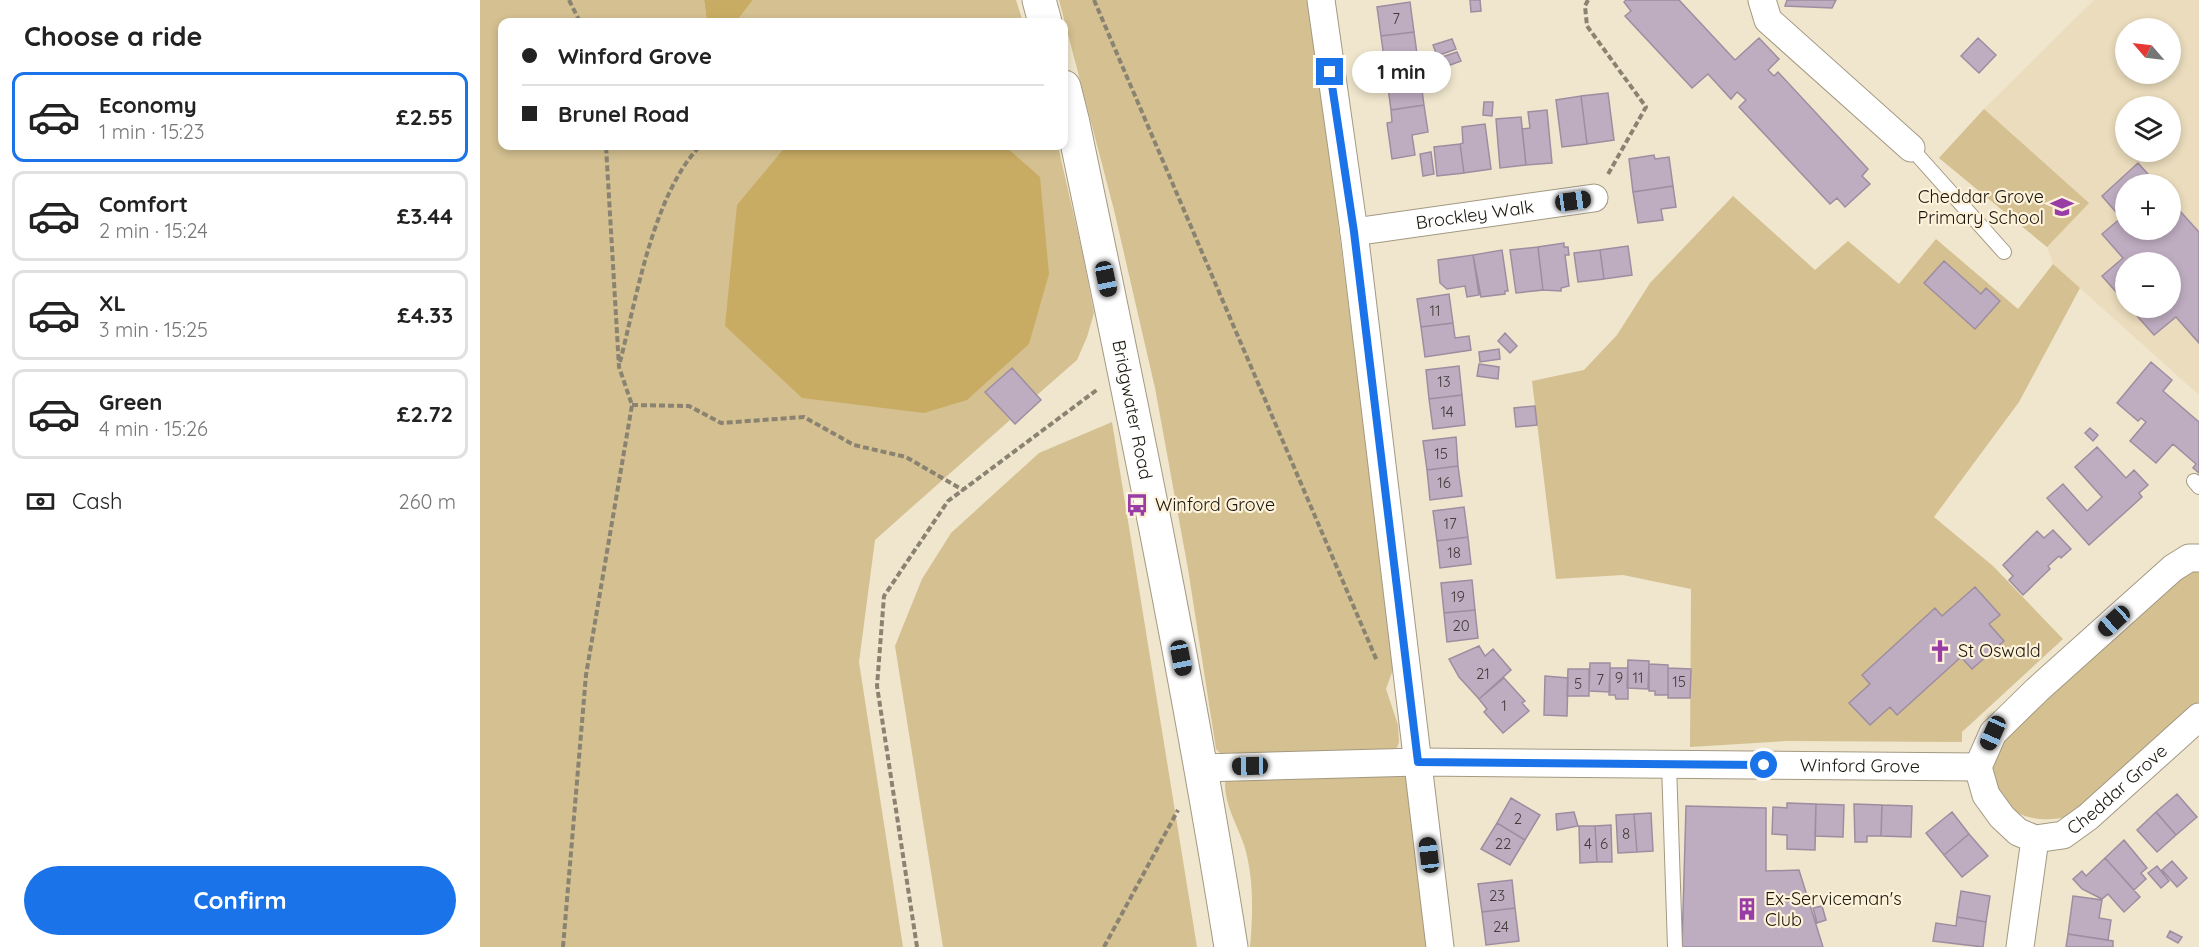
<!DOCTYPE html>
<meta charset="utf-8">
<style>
:root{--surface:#fff;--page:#f6f6f6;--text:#222;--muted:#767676;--line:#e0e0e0;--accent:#1a73e8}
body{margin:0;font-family:Quicksand,sans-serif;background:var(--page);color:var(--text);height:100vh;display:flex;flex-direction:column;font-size:22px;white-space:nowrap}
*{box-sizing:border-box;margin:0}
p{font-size:20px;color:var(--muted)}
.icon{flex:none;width:33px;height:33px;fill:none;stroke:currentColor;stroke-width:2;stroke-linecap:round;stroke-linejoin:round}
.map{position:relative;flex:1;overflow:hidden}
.panel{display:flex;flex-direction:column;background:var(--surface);width:480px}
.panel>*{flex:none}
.hud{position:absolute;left:18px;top:18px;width:570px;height:132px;border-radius:12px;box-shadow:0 3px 9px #0003;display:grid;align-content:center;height:132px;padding:0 24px;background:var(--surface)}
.needle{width:39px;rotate:298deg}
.controls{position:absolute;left:1635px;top:18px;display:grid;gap:12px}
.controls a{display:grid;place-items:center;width:66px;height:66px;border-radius:50%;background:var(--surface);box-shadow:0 3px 9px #0003;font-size:30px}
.end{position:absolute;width:27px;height:27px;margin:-14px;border:8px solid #1a73e8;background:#fff;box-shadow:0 0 0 3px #fff}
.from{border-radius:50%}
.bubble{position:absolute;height:42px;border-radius:21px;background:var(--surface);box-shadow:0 3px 9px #0003;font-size:20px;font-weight:700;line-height:42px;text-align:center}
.car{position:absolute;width:18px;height:36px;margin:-18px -9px;border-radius:8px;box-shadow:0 0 4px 2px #0007;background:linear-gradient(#222 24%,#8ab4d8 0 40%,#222 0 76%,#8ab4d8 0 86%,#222 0)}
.hud b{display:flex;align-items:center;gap:21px;height:57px;font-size:22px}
.hud b+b{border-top:2px solid var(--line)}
.hud i{width:15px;height:15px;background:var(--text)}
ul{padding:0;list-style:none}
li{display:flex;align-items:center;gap:18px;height:90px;margin:0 12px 9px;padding:0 12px;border:3px solid var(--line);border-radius:12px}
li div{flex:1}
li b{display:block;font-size:22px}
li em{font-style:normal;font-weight:700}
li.current{border-color:var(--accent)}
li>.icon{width:54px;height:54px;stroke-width:1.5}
h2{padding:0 24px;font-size:27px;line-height:72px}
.pay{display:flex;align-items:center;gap:15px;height:66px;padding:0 24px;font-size:22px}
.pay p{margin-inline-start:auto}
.cta{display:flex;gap:12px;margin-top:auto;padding:12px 24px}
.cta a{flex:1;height:69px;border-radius:36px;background:var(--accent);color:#fff;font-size:24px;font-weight:700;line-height:69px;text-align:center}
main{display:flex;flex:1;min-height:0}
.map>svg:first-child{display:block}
.built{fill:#eadcbc;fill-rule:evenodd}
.green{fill:#d4c091}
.forest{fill:#c9ac64}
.building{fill:#beacc0;stroke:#9e8da0;stroke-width:1.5}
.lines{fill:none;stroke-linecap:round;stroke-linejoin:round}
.service-casing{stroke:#a39982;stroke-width:16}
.minor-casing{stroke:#a39982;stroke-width:29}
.trunk-casing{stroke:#a39982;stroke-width:35}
.path{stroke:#8a8371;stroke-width:4;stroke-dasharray:6 3;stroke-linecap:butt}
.service{stroke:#fff;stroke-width:14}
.minor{stroke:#fff;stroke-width:27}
.trunk{stroke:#fff;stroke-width:33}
.route{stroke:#1a73e8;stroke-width:8}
.labels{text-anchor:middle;stroke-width:4.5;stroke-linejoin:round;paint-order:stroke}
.number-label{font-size:15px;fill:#433c3a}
.poi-label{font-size:18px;fill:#1a160d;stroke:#fef3da;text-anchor:start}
.street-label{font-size:18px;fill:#1a160d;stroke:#fef3da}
</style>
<main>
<section class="panel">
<h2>Choose a ride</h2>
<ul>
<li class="current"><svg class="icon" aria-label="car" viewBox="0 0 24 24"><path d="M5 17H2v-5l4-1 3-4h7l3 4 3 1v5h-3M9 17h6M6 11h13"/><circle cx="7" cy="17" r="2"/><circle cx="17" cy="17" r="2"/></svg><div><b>Economy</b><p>1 min · 15:23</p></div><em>£2.55</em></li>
<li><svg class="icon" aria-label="car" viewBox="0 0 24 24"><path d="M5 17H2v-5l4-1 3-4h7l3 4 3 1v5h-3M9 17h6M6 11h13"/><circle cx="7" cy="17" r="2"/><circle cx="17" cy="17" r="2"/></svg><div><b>Comfort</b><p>2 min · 15:24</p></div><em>£3.44</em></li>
<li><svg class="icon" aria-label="car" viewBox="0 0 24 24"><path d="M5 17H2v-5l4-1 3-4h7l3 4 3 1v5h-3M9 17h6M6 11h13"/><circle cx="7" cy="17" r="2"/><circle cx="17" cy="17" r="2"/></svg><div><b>XL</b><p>3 min · 15:25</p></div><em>£4.33</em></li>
<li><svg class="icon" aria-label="car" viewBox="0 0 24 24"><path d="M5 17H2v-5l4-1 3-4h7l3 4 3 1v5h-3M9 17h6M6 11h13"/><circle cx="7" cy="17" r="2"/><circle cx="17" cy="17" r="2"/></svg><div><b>Green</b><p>4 min · 15:26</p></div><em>£2.72</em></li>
</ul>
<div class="pay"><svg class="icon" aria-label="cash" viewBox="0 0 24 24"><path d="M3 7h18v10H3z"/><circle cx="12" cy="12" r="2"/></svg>Cash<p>260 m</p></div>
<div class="cta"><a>Confirm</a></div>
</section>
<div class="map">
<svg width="1719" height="947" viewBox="0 0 1719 947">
<rect width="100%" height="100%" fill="#f0e6cd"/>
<path class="built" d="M1614,0h105v395l-146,-131 -6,-17 -108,-89 45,-49zM1646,28h44v46h-44zM1646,106h44v46h-44zM1646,184h44v46h-44zM1646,262h44v46h-44z"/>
<path class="green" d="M0,0h224l3,22h-205v124h556l24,105 12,62 -7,24 -10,23 -40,35 -25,-27 -27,24 25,28 -135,120 -16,122 44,285h-423z
M273,0h263l7,22h-287z
M579,0h251l84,667 -8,22 12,36 1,17 -3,8 -166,5 -10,-2 -4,-4 -28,-180 -33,-181 -41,-178z
M1504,109l105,94 -42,44 -108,-89z
M1253,196l82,74 33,-29 51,43 37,-45 82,70 35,-45 27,24 -61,114 -85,115 59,49 70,73 -101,93v10l-174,-1 -98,6 1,-158 -68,-14 -67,4 -24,-198 52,-11 33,-35 33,-52z
M632,422l85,525h-254l-48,-301 27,-67 29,-46 88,-80z
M1719,568v136l-130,112c-30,9 -66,0 -77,-33 -4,-12 2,-30 6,-41l185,-169z
M922,775l5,3 24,169h-181c3,-33 4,-70 -6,-102 -7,-21 -19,-39 -19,-62l5,-5z"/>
<path class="forest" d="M224,0h49l-17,22h-29z
M306,146h219l35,31 9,97 -20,70 -62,56 -43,13 -122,-15 -77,-72 12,-121z"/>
<path class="building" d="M990,0h10l1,11 -10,1z
M1146,0h53l56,60 24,-22 20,21 -11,11 6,6 4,-4 90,97 -6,7 8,8 -25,23 -8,-9 -7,6 -91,-97 7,-7 -9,-8 -6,7 -23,-25 -16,14 -67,-72 6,-5 -7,-9z
M1307,0h49l-4,8 -47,-2z
M930,2l4,30 -33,4 -4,-29z
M934,32l4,29 -33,4 -4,-29z
M1498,38l18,17 -17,18 -18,-17z
M972,39l4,10 -19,7 -4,-11z
M977,52l4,9 -19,7 -3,-10z
M940,76l4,29 -33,5 -4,-30z
M1128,93l6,47 -27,4 -6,-48z
M1101,96l6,48 -25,3 -6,-47z
M1004,102h9l-1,14 -9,-1z
M944,105l4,27 -16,3 3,20 -23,4 -5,-36 5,-1 -1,-12z
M1067,110l5,53 -26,2 -4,-36 8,-1 -2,-16z
M1041,117l5,48 -26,3 -4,-49z
M1005,124l6,45 -27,4 -4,-29 3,-1 -1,-16z
M980,144l4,29 -27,3 -3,-29z
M951,152l3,22 -11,2 -3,-22z
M1174,155l1,4 14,-2 4,29 -40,6 -4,-33z
M1658,163l19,21h-31v46h44v-30l29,32v111l-23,-26 -22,18 -24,-27h40v-46h-44v41l-24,-27 21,-18 -21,-24 19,-16 -19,-22z
M1193,186l3,21 -15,2 2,11 -25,3 -5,-31z
M1084,243v4h4l1,8h-4l4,31 -8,2v3l-18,-1 -5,-43z
M1148,246l4,29 -28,4 -4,-29z
M1058,247l5,43 -27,3 -6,-43z
M1022,250l6,41h-3v3l-24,3 -8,-42z
M1120,250l4,29 -26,3 -4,-29z
M993,255l6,40 -12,2 -2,-11 -18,3 -7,-6 -2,-23z
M1464,261l37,33 5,-6 14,13 -25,28 -51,-46z
M969,294l4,29 -32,4 -4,-28z
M973,323l2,15 14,-2 2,14 -46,7 -4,-30z
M1025,333l12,13 -7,7 -12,-12z
M1019,349l1,10 -20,3 -1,-10z
M1671,362l21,18 -9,11 36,31v51l-6,-5 3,-4 -23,-20 -17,19 -26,-22 16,-19 -5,-4 -3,3 -21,-18z
M999,364l20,3 -1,12 -21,-3z
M979,366l3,29 -33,4 -3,-29z
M532,368l29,32 -26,24 -30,-32z
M982,395l3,30 -32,4 -4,-30z
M1055,406l2,19 -21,2 -2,-19z
M1610,428l8,7 -5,6 -8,-8z
M976,437l2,29 -31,4 -4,-29z
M1617,447l29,31 8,-8 14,15 -9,8 3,4 -53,48 -42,-47 16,-14 24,27 15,-14 -27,-30z
M978,466l4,30 -32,4 -3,-30z
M984,507l4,30 -31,4 -4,-30z
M1573,530l18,19 -10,9 -2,-2 -11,10 2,3 -27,26 -14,-15 4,-4 -10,-11 34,-34 7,7z
M988,537l3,27 -31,4 -3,-27z
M992,580l3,30 -31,3 -3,-30z
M1495,587l25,28 -11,9 15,17 -32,28 -11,-12 -64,58 -7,-8 -20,18 -21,-22 21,-19 -8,-9 73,-67 7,8z
M995,610l3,28 -31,4 -3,-29z
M999,646l6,10 8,-7 18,21 -32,29 -20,-22 -10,-18z
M1148,660l21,1 -1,28 -21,-1z
M1110,663h20v29l-21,-1z
M1169,664l19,1v30h-13v-4h-6z
M1130,668h18v31h-12l-1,-4h-6z
M1188,668l23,1 -1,29h-22z
M1088,669h21v27h-22z
M1065,676l23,2 -1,38 -23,-1z
M1024,678l21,23 -3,2 7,8 -26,22 -19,-21 3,-3 -8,-10z
M1697,794l20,23 -21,18 -20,-23z
M1031,798l29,17 -15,25 -28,-17z
M1307,803l29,1 -1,46 -28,-1v-14l-15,-1 1,-27 14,1z
M1336,804l28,1 -1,32 -28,-1z
M1374,804l28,1 -1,31h-14v6h-12z
M1402,805l30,1 -1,31 -30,-1z
M1206,806l80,2v63l33,-1 24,77h-141z
M1094,812l4,14 -21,4 -1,-16z
M1472,812l17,22 -25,21 -18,-22z
M1676,812l20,23 -19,17 -20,-22z
M1171,813l2,38 -16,1 -3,-38z
M1154,814l3,38 -19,1 -2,-38z
M1017,823l28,17 -15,25 -29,-16z
M1131,825l1,37h-15l-2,-36z
M1099,826h16l2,36 -17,1z
M1489,834l19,22 -26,21 -18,-22z
M1644,840l23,28 -6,5 5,6 -12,11 -29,-32z
M1625,858l35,39 -16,15 -16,-18 -6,5 -20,-10 -9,-10 9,-8 4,5z
M1692,861l15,17 -10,9 -15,-17z
M1677,866l12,15 -8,7 -13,-15z
M1032,880l3,28 -33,4 -4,-28z
M1481,891l29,5 -4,26 -29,-5z
M1593,896l29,4 -3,18 12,2 -3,20 -40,-6z
M1342,906l4,14 -9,3 -4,-15z
M1035,908l4,33 -33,4 -4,-33z
M1477,917l29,5 -3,25 -50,-6 3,-18 20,3z
M1690,931l12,6 -4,6 -11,-6z
M1588,934l45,7v6h-47z"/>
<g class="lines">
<g class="service-casing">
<path id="service" d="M1431,148l93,104
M1714,481l5,6
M1189,764l6,183"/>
</g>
<g class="minor-casing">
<g id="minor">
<path d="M841,0l33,232 86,715"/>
<path d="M1282,0l6,20 143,128"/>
<path id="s1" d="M874,232l240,-34"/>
<path id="s2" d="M1719,558h-10l-16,10 -136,122 -44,43 -15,34 8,28 16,22 16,15 17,7 28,-4 25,-18 111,-100"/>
<path id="s3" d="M722,768l216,-6 560,5"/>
<path d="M1540,947l15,-108"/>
</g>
</g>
<g class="trunk-casing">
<g id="trunk">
<path d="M559,0l6,22"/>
<path id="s4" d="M584,87l9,36c57,273 114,548 158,824"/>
</g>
</g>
<path class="path" d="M89,0l11,22
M614,0l283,661
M1108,0l-3,6 2,20 59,81 -39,69
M140,362c17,-66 33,-167 80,-216
M152,405l57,1 32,17 83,-6 50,28 52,12 57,33
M83,947l23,-272 46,-270 -13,-38 -13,-221
M437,947l-40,-261 7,-90 64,-95 150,-112
M624,947l74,-137"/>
<use href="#service" class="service"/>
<use href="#minor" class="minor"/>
<use href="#trunk" class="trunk"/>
</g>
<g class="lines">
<path class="route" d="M850,72l24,160 64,530 346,3"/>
</g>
<defs>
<g id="school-bare" transform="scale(1.8)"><path d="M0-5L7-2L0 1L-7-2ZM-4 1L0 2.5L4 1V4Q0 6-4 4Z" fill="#993ca6" stroke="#fef3da" stroke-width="2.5" paint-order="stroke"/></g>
<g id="bus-bare" transform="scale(1.8)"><path d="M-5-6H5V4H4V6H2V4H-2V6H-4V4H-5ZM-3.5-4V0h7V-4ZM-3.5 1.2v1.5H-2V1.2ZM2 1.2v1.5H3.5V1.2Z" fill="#993ca6" stroke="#fef3da" stroke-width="2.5" paint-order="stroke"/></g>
<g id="church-bare" transform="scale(1.8)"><path d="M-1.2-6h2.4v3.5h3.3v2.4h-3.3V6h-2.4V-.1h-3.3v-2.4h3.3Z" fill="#993ca6" stroke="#fef3da" stroke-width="2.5" paint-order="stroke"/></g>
<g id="building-bare" transform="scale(1.8)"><path d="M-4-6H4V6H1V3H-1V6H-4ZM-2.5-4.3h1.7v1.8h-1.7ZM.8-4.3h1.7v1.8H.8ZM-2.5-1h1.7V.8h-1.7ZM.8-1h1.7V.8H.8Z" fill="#993ca6" stroke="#fef3da" stroke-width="2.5" paint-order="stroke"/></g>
</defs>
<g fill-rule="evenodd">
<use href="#school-bare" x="1582" y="207"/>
<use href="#bus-bare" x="657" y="505"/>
<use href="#church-bare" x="1460" y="651"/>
<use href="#building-bare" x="1267" y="909"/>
</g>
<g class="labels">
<g class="number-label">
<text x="916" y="24">7</text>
<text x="955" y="316">11</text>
<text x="964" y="387">13</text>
<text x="967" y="417">14</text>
<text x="961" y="459">15</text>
<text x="964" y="488">16</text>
<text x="970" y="529">17</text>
<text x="974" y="558">18</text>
<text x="978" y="602">19</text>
<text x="981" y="631">20</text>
<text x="1003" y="679">21</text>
<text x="1139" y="683">9</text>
<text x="1158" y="683">11</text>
<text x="1120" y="685">7</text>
<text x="1199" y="687">15</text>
<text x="1098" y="689">5</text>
<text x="1024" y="711">1</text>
<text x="1038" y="824">2</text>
<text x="1146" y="839">8</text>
<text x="1023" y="849">22</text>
<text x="1108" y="849">4</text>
<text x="1124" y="849">6</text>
<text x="1017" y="901">23</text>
<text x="1021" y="932">24</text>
</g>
<g class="poi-label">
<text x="1564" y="203" text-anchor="end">Cheddar Grove<tspan x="1564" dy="21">Primary School</tspan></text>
<text x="675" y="511">Winford Grove</text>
<text x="1478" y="657">St Oswald</text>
<text x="1285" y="905">Ex-Serviceman's<tspan x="1285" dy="21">Club</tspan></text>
</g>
<g class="street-label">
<text dy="6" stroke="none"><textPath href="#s1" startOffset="122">Brockley Walk</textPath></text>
<text dy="6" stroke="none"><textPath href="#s4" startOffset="330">Bridgwater Road</textPath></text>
<text dy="6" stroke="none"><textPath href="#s3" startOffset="658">Winford Grove</textPath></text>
<text dy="6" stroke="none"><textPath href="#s2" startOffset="506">Cheddar Grove</textPath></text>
</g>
</g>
</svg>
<div class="controls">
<a><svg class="needle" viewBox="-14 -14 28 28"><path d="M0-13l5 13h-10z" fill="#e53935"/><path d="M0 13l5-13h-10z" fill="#767676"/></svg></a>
<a><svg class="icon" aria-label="layers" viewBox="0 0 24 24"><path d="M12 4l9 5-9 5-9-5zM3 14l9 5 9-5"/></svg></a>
<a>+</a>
<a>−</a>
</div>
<i class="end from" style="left:1284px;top:765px"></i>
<i class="end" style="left:850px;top:72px"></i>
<div class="bubble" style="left:872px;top:51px;width:99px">1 min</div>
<i class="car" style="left:1093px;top:201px;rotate:82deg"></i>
<i class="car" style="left:626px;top:279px;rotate:168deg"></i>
<i class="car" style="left:1634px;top:621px;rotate:228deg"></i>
<i class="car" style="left:701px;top:658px;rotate:169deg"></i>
<i class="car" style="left:1513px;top:733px;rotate:204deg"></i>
<i class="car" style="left:770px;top:766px;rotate:269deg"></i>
<i class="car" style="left:949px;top:855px;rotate:353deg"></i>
<div class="hud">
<b><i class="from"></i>Winford Grove</b>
<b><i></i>Brunel Road</b>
</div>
</div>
</main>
